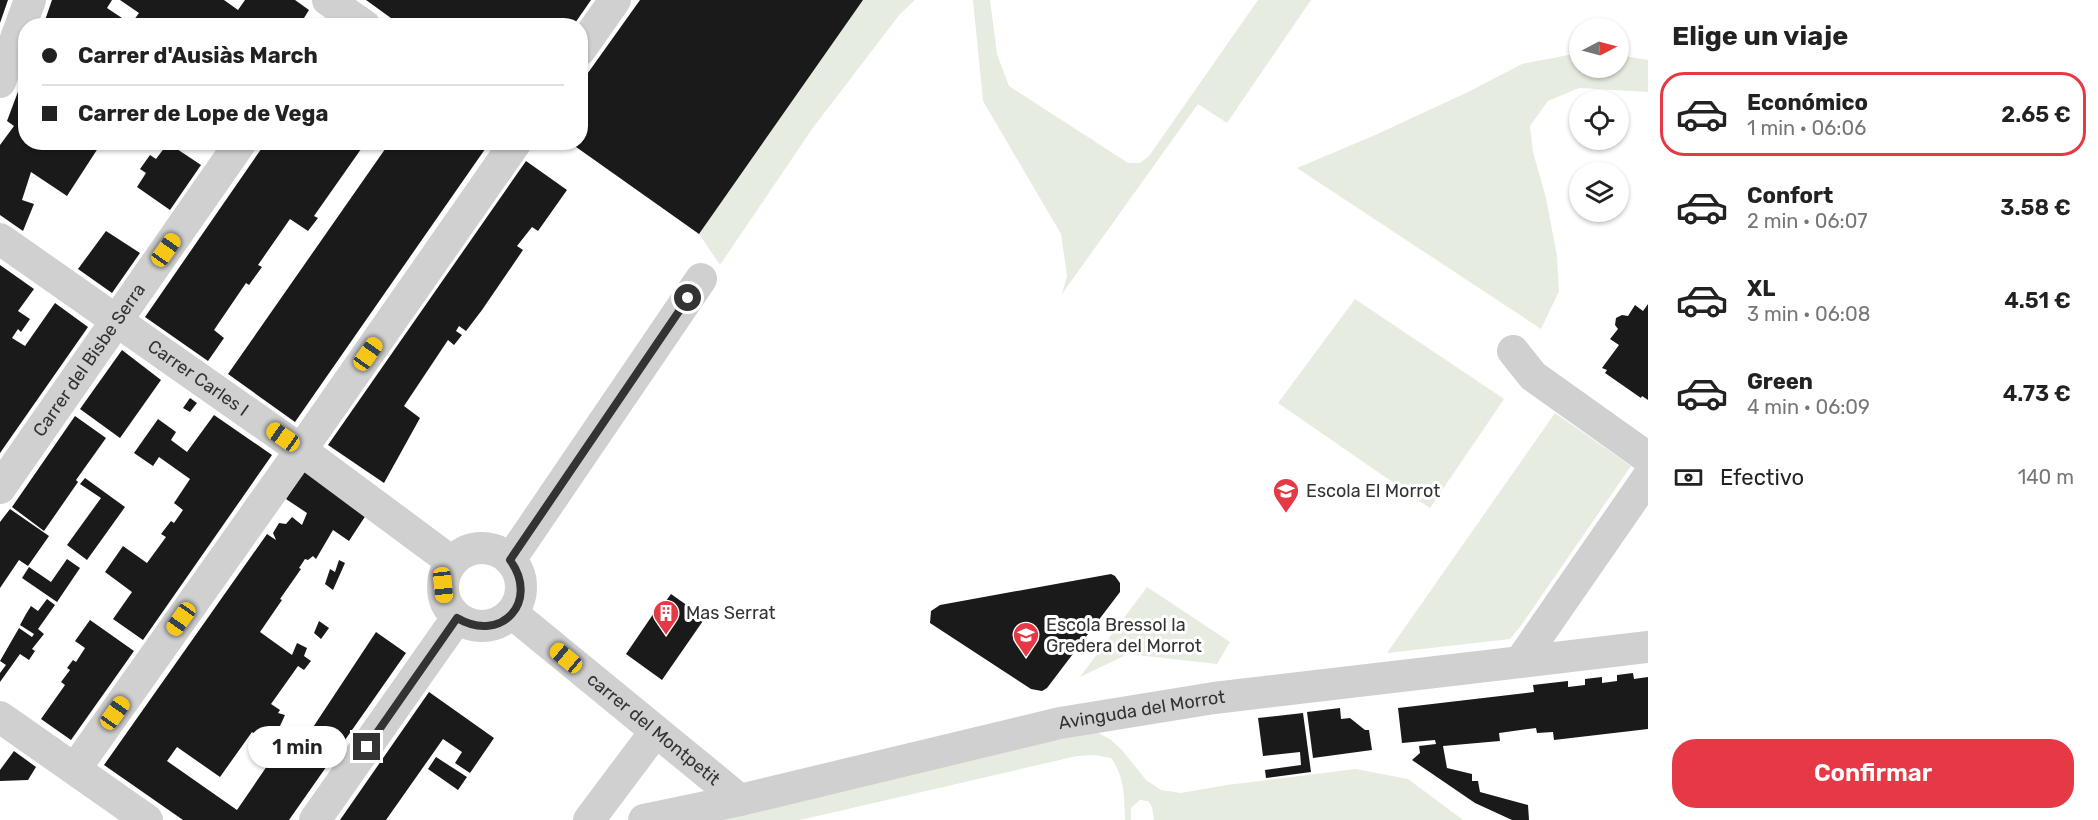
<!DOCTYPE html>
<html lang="es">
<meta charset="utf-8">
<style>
:root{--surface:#fff;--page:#f6f6f6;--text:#222;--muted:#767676;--line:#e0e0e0;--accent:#e63946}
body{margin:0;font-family:Rubik,sans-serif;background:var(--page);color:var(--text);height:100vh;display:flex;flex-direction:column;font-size:22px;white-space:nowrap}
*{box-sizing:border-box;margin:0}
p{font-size:20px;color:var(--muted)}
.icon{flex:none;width:33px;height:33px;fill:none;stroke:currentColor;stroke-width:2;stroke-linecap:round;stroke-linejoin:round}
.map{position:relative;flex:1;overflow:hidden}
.panel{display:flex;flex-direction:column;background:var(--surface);width:450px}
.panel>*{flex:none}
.hud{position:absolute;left:18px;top:18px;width:570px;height:132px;border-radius:24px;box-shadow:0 2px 4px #0004;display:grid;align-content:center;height:132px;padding:0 24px;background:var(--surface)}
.needle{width:39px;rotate:84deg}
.fabs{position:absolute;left:1569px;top:18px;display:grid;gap:12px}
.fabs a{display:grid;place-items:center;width:60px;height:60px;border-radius:50%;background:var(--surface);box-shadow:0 2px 4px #0004;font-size:30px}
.end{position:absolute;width:27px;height:27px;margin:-14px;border:8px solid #333;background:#fff;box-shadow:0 0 0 3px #fff}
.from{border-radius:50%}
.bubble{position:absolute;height:42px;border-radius:21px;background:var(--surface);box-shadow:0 2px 4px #0004;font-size:20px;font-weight:600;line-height:42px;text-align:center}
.car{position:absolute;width:18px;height:36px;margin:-18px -9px;border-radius:8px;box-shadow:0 0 4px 2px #0007;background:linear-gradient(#f5c518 24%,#345 0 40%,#f5c518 0 76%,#345 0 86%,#f5c518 0)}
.hud b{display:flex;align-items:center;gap:21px;height:57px;font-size:22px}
.hud b+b{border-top:2px solid var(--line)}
.hud i{width:15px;height:15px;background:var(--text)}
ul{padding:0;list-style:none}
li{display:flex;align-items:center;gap:18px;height:84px;margin:0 12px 9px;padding:0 12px;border:3px solid transparent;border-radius:24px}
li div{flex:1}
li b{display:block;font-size:22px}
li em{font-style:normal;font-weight:600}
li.current{border-color:var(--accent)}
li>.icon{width:54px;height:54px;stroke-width:1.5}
h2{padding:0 24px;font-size:27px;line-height:72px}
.pay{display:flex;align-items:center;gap:15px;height:66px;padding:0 24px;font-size:22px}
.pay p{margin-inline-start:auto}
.cta{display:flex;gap:12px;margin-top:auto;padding:12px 24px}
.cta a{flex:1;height:69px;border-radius:24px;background:var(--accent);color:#fff;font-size:24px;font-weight:600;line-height:69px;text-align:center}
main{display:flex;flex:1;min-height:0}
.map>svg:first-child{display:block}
.green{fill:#e6ecdf}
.building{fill:#1a1a1a}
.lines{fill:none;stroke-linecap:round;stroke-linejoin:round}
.minor{stroke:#d0d0d0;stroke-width:32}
.route{stroke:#333;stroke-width:8}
.labels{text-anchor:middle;stroke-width:6;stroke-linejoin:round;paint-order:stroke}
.street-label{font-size:18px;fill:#333;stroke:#fff}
.poi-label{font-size:18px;fill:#333;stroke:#fff;text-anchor:start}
</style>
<main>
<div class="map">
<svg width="1648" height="820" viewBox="0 0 1648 820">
<rect width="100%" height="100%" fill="#fff"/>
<path class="green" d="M863,0h52l-15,14 -88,115 -92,136 -21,-31z
M973,0h17l7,54 12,32 119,77h12l9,-7 109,-156h53l-84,123 -29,-19 -136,190 5,-18 -6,-42 -78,-133z
M1579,53l1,15h38l1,-13 29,5v32l-69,-4 -31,13 -18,25 3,26 13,46 11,58 2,35 -18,38 -244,-161 76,-32 95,-44 54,-28z
M1355,299l149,100 -74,109 -152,-105z
M1555,413l76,53 -111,161 -10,12 -123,14z
M1147,587l83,55 -13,22 -89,-10 -48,23z
M1097,732l14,8 11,10 24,30 15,10 20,3 46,-8 128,-16 53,10 55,41h-309l-2,-13 -4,-6 -8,-1 -9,8v12h-6c-1,-23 0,-43 -14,-62l-16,-3 -18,1 -277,64h-125l5,-7z"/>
<path class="building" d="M0,0h8l-8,23z
M52,0h60l-5,8 24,16 8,-11 -19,-13h104l14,10 7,-10h50l14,10 -10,16h-141l-7,-5 -4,5h-104z
M366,0h225l-18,26h-171z
M640,0h223l-164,234 -130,-92h11v-58z
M25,73l1,69h76l-35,54 -36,-24 -9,28 12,4 -11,27 -23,-16v-70l14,-19 -7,-5z
M266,142h100l-52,74 4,2 -10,13 -18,-12 -32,46 4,2 -13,18 -3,-2 -32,47 10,8 -16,23 -63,-44z
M390,142h100l-195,280 -67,-48z
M168,143l33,22 -31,45 -33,-23 9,-14 -6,-4 10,-14 6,4z
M526,161l41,29 -29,41 -6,-4 -15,19 6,4 -41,60 -16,21 -7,-5 -3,5 6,4 -8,10 -6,-5 -44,66 16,12 -36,65 -56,-38z
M106,231l34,22 -28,40 -34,-24z
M0,265l34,24 -16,22 12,8 -9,13 -3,-3 -6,9 13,8 30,-43 33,24 -88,126z
M1648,304v96l-6,-4 -1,2 -36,-25 2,-3 -5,-2 17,-23 -9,-6 8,-10 -3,-4 1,-7 6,-3 6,1 7,-11 8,6z
M122,350l39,30 -41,58 -40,-29z
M190,398l7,5 -7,9 -7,-4z
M214,415l58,40 -129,185 -30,-21 19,-27 -27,-20 18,-26 24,17 19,-26 -5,-3 10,-13 3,2 9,-13 -9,-7 16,-24 -31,-22 -6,9 -19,-13 24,-34 18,13 -5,8 16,12z
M75,416l31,22 -30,42 2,2 -34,49 -32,-24z
M305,470l63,42 -19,29 -16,-11 -17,29 -3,-3 -5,4 -3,-1 -6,9 2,1 -21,30 2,1 -22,32 32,23 5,-12 10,5 -3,8 7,5 -7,9 -6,-4 -27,38 9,6 -2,3 7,2 -14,31 -19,-14 -32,45 -43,-30 -10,14 70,49 41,-60 14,9 84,-127 30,21 -117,167h-106l-79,-55 163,-231 9,6 -3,-7 6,-10 7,1 6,-7 10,8 5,-12 -21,-14z
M85,478l40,29 -38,53 -20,-15 34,-47 -21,-14z
M10,509l39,27 -21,30 -9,-6 -19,28v-66z
M67,559l13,9 -23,34 -35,-24 7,-11 22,15z
M339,560l6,3 -12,27 -8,-6 5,-15 5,3z
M1111,574l4,2 5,7v9l-73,96 -5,3 -11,-2 -101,-66 1,-12 9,-6z
M671,594l34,24 -43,62 -36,-26 32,-47 2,2z
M47,599l8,6 -17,24 6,5 -12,15 3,2 -6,9 -9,-6 -20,28v-9l6,-8 -6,-4 19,-33 13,9 2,-3 -14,-9 6,-11 5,-8 7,5z
M90,620l44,31 -63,89 -30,-21 24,-34 -4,-3 9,-12 -3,-2 6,-8 3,2 9,-14 -10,-7z
M319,621l10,7 -8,11 -7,-6z
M1633,673l1,6 14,-2v52l-94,11 -1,-8 -16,1 -1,-5 -37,5 1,8 -57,5 4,22 25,6v7h6l2,11 48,13 1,15h-17l-37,-17 -63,-43 8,-7 -1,-7 17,-2 -1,-4 -33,3 -4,-35 136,-16 -1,-7 35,-4v6l17,-2v-6l17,-2v6l15,-2v-6z
M429,692l65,46 -24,35 -15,-10 7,-11 -19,-13 -57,81h-46z
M1340,708l1,11 9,-1 15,12h4l3,20 -59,8 -6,-46z
M1303,713l8,59 -45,6 -1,-8 36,-5 -1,-13 -37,4 -5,-38z
M14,751l22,16 -8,13 -28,1v-11z
M436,757l31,20 -9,13 -30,-21z"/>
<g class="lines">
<g class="minor">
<path d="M328,0l37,26"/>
<path d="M580,50l35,-50"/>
<path d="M0,82l30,-82"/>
<path id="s1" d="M0,239l301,211 151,112"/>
<path d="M1513,351l20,25 115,82"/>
<path id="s2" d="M0,488l241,-346"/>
<circle cx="482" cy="587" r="39"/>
<path d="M510,560l191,-281"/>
<path id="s3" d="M512,613l228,187"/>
<path d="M1520,662l128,-185"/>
<path d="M0,717l147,103"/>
<path d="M75,769l226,-319 215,-308"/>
<path d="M315,820l142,-202"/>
<path d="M589,820l66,-88"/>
<path id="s4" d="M644,820l96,-20 320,-77 154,-25 434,-51"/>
</g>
</g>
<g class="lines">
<path class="route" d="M367,747l90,-129c45,26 83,-17 53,-58l178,-262"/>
</g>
<defs>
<g id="school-pin" transform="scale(1.35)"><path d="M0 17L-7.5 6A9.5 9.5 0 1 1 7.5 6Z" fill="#e63946" stroke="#fff"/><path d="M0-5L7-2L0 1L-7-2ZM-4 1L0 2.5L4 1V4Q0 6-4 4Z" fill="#fff"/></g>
<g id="building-pin" transform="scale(1.35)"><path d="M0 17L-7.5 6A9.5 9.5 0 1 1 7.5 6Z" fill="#e63946" stroke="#fff"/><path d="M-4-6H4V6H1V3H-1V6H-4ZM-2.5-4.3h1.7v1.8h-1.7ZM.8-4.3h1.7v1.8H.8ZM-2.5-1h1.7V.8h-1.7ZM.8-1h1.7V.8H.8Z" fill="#fff"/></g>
</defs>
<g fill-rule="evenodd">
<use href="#school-pin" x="1286" y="491"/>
<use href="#building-pin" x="666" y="613"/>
<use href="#school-pin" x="1026" y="635"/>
</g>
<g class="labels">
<g class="street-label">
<text dy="6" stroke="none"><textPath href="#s2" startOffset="156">Carrer del Bisbe Serra</textPath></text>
<text dy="6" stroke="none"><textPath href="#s1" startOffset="242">Carrer Carles I</textPath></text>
<text dy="6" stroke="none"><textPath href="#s4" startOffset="510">Avinguda del Morrot</textPath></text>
<text dy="6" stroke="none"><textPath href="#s3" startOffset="183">carrer del Montpetit</textPath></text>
</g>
<g class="poi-label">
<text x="1306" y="497">Escola El Morrot</text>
<text x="686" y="619">Mas Serrat</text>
<text x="1046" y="631">Escola Bressol la<tspan x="1046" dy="21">Gredera del Morrot</tspan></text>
</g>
</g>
</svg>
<div class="fabs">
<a><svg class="needle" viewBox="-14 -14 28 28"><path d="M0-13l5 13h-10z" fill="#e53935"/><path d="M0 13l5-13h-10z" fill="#767676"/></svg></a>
<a><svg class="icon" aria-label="locate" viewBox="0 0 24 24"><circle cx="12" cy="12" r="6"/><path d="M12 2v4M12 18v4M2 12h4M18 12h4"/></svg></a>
<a><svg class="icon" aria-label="layers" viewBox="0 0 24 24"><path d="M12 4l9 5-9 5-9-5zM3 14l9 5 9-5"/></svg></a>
</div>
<i class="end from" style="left:688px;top:298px"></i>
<i class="end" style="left:367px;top:747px"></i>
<div class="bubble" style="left:248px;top:726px;width:99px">1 min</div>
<i class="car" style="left:166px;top:250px;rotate:35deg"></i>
<i class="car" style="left:368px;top:354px;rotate:35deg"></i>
<i class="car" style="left:283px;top:437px;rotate:305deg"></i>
<i class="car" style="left:443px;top:585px;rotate:174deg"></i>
<i class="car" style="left:181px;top:619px;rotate:215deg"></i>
<i class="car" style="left:566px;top:658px;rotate:310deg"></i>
<i class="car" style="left:115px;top:713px;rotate:35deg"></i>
<div class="hud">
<b><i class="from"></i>Carrer d'Ausiàs March</b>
<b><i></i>Carrer de Lope de Vega</b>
</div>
</div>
<section class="panel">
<h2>Elige un viaje</h2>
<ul>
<li class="current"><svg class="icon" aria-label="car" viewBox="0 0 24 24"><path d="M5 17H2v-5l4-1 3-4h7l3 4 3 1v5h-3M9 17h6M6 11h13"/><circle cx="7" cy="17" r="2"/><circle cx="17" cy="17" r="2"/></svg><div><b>Económico</b><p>1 min · 06:06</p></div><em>2.65 €</em></li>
<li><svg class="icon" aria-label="car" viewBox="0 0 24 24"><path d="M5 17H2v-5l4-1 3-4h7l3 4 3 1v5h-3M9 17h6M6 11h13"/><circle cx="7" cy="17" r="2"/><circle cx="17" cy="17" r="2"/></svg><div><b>Confort</b><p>2 min · 06:07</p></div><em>3.58 €</em></li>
<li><svg class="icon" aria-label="car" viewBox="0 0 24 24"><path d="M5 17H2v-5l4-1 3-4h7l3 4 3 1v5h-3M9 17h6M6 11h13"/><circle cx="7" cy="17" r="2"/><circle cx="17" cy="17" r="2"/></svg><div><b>XL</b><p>3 min · 06:08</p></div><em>4.51 €</em></li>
<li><svg class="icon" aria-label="car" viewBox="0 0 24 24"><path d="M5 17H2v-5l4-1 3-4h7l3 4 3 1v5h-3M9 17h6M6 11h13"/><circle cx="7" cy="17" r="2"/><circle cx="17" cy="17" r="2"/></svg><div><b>Green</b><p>4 min · 06:09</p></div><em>4.73 €</em></li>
</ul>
<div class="pay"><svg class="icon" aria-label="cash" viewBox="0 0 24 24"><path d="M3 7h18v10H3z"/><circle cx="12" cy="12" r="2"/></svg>Efectivo<p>140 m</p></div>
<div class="cta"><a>Confirmar</a></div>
</section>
</main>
